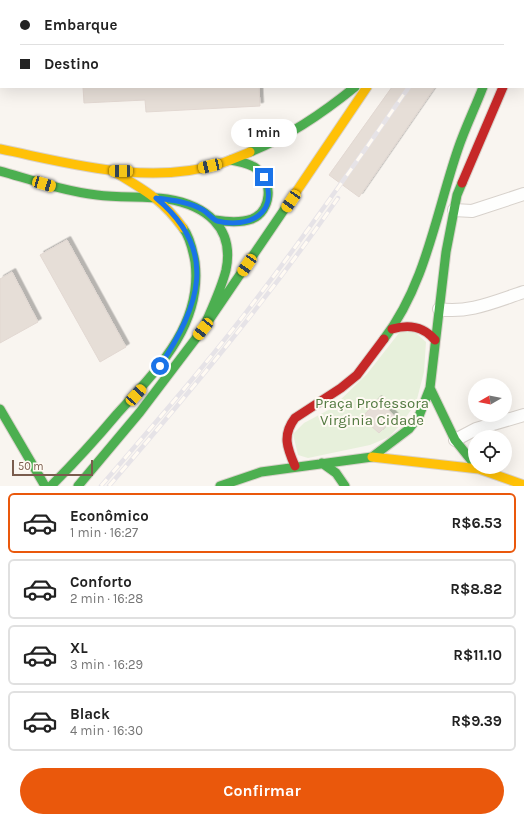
<!DOCTYPE html>
<html lang="pt">
<meta charset="utf-8">
<style>
:root{--surface:#fff;--page:#f2f2f2;--text:#222;--muted:#767676;--line:#e0e0e0;--accent:#ea580c}
body{margin:0;font-family:Karla,sans-serif;background:var(--page);color:var(--text);height:100vh;display:flex;flex-direction:column;font-size:15px;white-space:nowrap}
*{box-sizing:border-box;margin:0}
p{font-size:13px;color:var(--muted)}
.icon{flex:none;width:22px;height:22px;fill:none;stroke:currentColor;stroke-width:2;stroke-linecap:round;stroke-linejoin:round}
.map{position:relative;height:486px;overflow:hidden}
.panel{display:flex;flex-direction:column;background:var(--surface);flex:1}
.panel>*{flex:none}
.top-card{position:absolute;left:0px;top:0px;width:524px;height:88px;box-shadow:0 4px 16px #0002;display:grid;align-content:center;height:88px;padding:0 20px;background:var(--surface)}
.needle{width:26px;rotate:261deg}
.tools{position:absolute;left:468px;top:378px;display:grid;gap:8px}
.tools a{display:grid;place-items:center;width:44px;height:44px;border-radius:50%;background:var(--surface);box-shadow:0 4px 16px #0002;font-size:20px}
.scale{position:absolute;left:12px;bottom:10px;width:81px;box-sizing:border-box;padding-left:4px;border:2px solid #7a5c4d;border-top:0;font-size:11px;line-height:14px;white-space:nowrap;color:#7a5c4d;-webkit-text-stroke:3px #fffaf3;paint-order:stroke}
.end{position:absolute;width:18px;height:18px;margin:-9px;border:5px solid #1a73e8;background:#fff;box-shadow:0 0 0 2px #fff}
.from{border-radius:50%}
.bubble{position:absolute;height:28px;border-radius:14px;background:var(--surface);box-shadow:0 4px 16px #0002;font-size:13px;font-weight:700;line-height:28px;text-align:center}
.car{position:absolute;width:12px;height:24px;margin:-12px -6px;border-radius:5px;box-shadow:0 0 3px 1px #0007;background:linear-gradient(#f5c518 24%,#345 0 40%,#f5c518 0 76%,#345 0 86%,#f5c518 0)}
.top-card b{display:flex;align-items:center;gap:14px;height:38px;font-size:15px}
.top-card b+b{border-top:1px solid var(--line)}
.top-card i{width:10px;height:10px;background:var(--text)}
ul{padding:7px 0 0;list-style:none}
li{display:flex;align-items:center;gap:12px;height:60px;margin:0 8px 6px;padding:0 12px;border:2px solid var(--line);border-radius:6px}
li div{flex:1}
li b{display:block;font-size:15px}
li em{font-style:normal;font-weight:700}
li.active{border-color:var(--accent)}
li>.icon{width:36px;height:36px;stroke-width:1.5}
.button{display:flex;gap:8px;margin-top:auto;padding:8px 20px}
.button a{flex:1;height:46px;border-radius:24px;background:var(--accent);color:#fff;font-size:16px;font-weight:700;line-height:46px;text-align:center}
.map>svg:first-child{display:block}
.green{fill:#e7f0db}
.building{fill:#e6ded7;stroke:#e2d8d2;filter:url(#shadow)}
.lines{fill:none;stroke-linecap:round;stroke-linejoin:round}
.street-casing{stroke:#d7d1cb;stroke-width:14}
.fast-casing{stroke:#d9d2cb;stroke-width:11}
.slow-casing{stroke:#d9d2cb;stroke-width:11}
.jam-casing{stroke:#d9d2cb;stroke-width:11}
.street{stroke:#fefefd;stroke-width:12}
.fast{stroke:#4caf50;stroke-width:9}
.slow{stroke:#ffc107;stroke-width:9}
.jam{stroke:#c62828;stroke-width:9}
.rail-casing{stroke:#e6e3e7;stroke-width:4.5}
.rail{stroke:#fffaf3;stroke-width:3;stroke-dasharray:9;stroke-linecap:butt}
.route{stroke:#1a73e8;stroke-width:5}
.labels{text-anchor:middle;stroke-width:4;stroke-linejoin:round;paint-order:stroke}
.park-label{font-size:15px;fill:#537a41;stroke:#fffaf3}
</style>
<div class="map">
<svg width="524" height="486" viewBox="0 0 524 486">
<defs>
<filter id="shadow"><feDropShadow dx="3.5" dy="-3.5" stdDeviation="0" flood-color="#0004"/></filter>
</defs>
<rect width="100%" height="100%" fill="#f9f5f0"/>
<path class="green" d="M409,327l17,15 -2,30 -8,31 -15,21 -12,13 -19,8 -62,13 -10,-3 -5,-21 11,-11 28,-15 35,-34 32,-41z"/>
<path class="building" d="M83,87h176l1,19 -114,6 -1,-12 -61,3z
M392,87h43l-76,110 -30,-22z
M67,240l59,107 -26,15 -60,-107z
M12,272l26,50 -38,21v-64z
M378,399l17,18 -16,16 -17,-15z"/>
<g class="lines">
<g class="street-casing">
<path id="street" d="M523,71h1
M454,210l18,1 52,-17
M439,309c29,5 57,-8 85,-17
M455,440l21,-11 48,-14"/>
</g>
<g class="fast-casing">
<path id="fast" d="M523,50l1,-2
M250,152c38,-15 73,-39 105,-65
M0,171c32,9 64,20 97,24 23,3 47,1 70,4 38,6 68,28 59,71 -5,20 -15,40 -23,59
M215,220c12,2 26,3 37,-1 19,-8 22,-37 5,-50 -7,-6 -17,-7 -26,-9
M384,339c42,-55 52,-126 74,-190 7,-21 17,-41 25,-62
M430,388l25,52 20,25
M0,409l45,77
M322,463l14,10 9,13
M51,486c23,-23 45,-47 66,-72 39,-43 86,-89 78,-152 -2,-11 -5,-25 -12,-34
M78,486l62,-74 63,-83 85,-125
M220,486l41,-14 111,-15 37,-28 10,-13 11,-28 16,-136 11,-57 5,-12"/>
</g>
<g class="slow-casing">
<path id="slow" d="M423,0v1
M523,18l1,-2
M0,149c70,14 147,37 219,15 10,-3 21,-8 31,-12
M113,171c31,19 48,27 70,57
M288,204l79,-117
M372,457l107,12 45,16"/>
</g>
<g class="jam-casing">
<path id="jam" d="M462,183l41,-96
M392,329c17,-5 31,-3 43,11
M295,466c-8,-18 -13,-31 0,-48l46,-30 16,-13 27,-36"/>
</g>
<use href="#street" class="street"/>
<use href="#fast" class="fast"/>
<use href="#slow" class="slow"/>
<use href="#jam" class="jam"/>
<g class="rail-casing">
<path id="rail" d="M470,1l1,-1
M101,486c53,-62 107,-123 156,-188 53,-69 102,-140 152,-211
M109,486c80,-93 159,-187 229,-288"/>
</g>
<use href="#rail" class="rail"/>
</g>
<g class="lines">
<path class="route" d="M160,366c39,-60 60,-115 -4,-168 15,2 33,4 47,12 5,3 9,9 14,11 32,8 63,-8 47,-44"/>
</g>
<g class="labels">
<g class="park-label">
<text x="372" y="408">Praça Professora<tspan x="372" dy="17">Virginia Cidade</tspan></text>
</g>
</g>
</svg>
<div class="tools">
<a><svg class="needle" viewBox="-14 -14 28 28"><path d="M0-13l5 13h-10z" fill="#e53935"/><path d="M0 13l5-13h-10z" fill="#767676"/></svg></a>
<a><svg class="icon" aria-label="locate" viewBox="0 0 24 24"><circle cx="12" cy="12" r="6"/><path d="M12 2v4M12 18v4M2 12h4M18 12h4"/></svg></a>
</div>
<div class="scale">50 m</div>
<i class="end from" style="left:160px;top:366px"></i>
<i class="end" style="left:264px;top:177px"></i>
<div class="bubble" style="left:231px;top:119px;width:66px">1 min</div>
<i class="car" style="left:210px;top:166px;rotate:257deg"></i>
<i class="car" style="left:121px;top:171px;rotate:270deg"></i>
<i class="car" style="left:44px;top:184px;rotate:106deg"></i>
<i class="car" style="left:291px;top:201px;rotate:214deg"></i>
<i class="car" style="left:247px;top:265px;rotate:214deg"></i>
<i class="car" style="left:203px;top:329px;rotate:218deg"></i>
<i class="car" style="left:136px;top:395px;rotate:42deg"></i>
<div class="top-card">
<b><i class="from"></i>Embarque</b>
<b><i></i>Destino</b>
</div>
</div>
<section class="panel">
<ul>
<li class="active"><svg class="icon" aria-label="car" viewBox="0 0 24 24"><path d="M5 17H2v-5l4-1 3-4h7l3 4 3 1v5h-3M9 17h6M6 11h13"/><circle cx="7" cy="17" r="2"/><circle cx="17" cy="17" r="2"/></svg><div><b>Econômico</b><p>1 min · 16:27</p></div><em>R$6.53</em></li>
<li><svg class="icon" aria-label="car" viewBox="0 0 24 24"><path d="M5 17H2v-5l4-1 3-4h7l3 4 3 1v5h-3M9 17h6M6 11h13"/><circle cx="7" cy="17" r="2"/><circle cx="17" cy="17" r="2"/></svg><div><b>Conforto</b><p>2 min · 16:28</p></div><em>R$8.82</em></li>
<li><svg class="icon" aria-label="car" viewBox="0 0 24 24"><path d="M5 17H2v-5l4-1 3-4h7l3 4 3 1v5h-3M9 17h6M6 11h13"/><circle cx="7" cy="17" r="2"/><circle cx="17" cy="17" r="2"/></svg><div><b>XL</b><p>3 min · 16:29</p></div><em>R$11.10</em></li>
<li><svg class="icon" aria-label="car" viewBox="0 0 24 24"><path d="M5 17H2v-5l4-1 3-4h7l3 4 3 1v5h-3M9 17h6M6 11h13"/><circle cx="7" cy="17" r="2"/><circle cx="17" cy="17" r="2"/></svg><div><b>Black</b><p>4 min · 16:30</p></div><em>R$9.39</em></li>
</ul>
<div class="button"><a>Confirmar</a></div>
</section>
